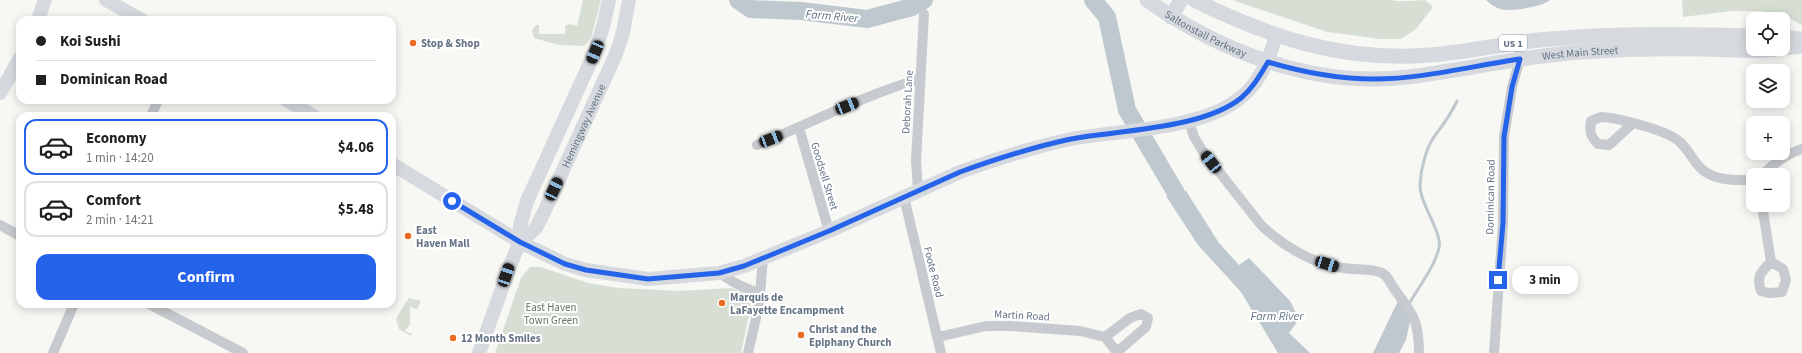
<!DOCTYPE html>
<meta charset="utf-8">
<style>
:root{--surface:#fff;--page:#f2f2f2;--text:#202124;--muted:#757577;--line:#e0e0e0;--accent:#2563eb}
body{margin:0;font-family:"Source Sans 3",sans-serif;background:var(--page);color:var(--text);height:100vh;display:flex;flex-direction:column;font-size:15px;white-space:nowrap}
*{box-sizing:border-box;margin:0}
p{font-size:13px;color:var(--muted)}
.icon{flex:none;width:22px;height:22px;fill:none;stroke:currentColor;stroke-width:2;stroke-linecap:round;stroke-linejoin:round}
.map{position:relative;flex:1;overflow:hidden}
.details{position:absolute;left:16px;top:112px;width:380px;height:196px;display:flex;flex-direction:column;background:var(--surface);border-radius:12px;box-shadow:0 2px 10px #0003}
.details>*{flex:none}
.top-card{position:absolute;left:16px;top:16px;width:380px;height:88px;border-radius:12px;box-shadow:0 2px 10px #0003;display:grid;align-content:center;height:88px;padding:0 20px;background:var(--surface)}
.fabs{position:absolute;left:1746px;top:12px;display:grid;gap:8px}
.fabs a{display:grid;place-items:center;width:44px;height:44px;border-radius:8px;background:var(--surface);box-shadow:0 2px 10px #0003;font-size:20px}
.end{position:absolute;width:18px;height:18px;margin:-9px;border:5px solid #2563eb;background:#fff;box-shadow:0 0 0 2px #fff}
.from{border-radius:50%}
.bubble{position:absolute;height:28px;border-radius:12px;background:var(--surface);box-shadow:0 2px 10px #0003;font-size:13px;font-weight:700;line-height:28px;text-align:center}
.car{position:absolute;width:12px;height:24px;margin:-12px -6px;border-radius:5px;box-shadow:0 0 3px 1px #0007;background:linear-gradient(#222 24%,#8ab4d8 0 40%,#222 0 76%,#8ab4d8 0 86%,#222 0)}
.top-card b{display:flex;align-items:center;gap:14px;height:38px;font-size:15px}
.top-card b+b{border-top:1px solid var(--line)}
.top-card i{width:10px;height:10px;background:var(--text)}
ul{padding:7px 0 0;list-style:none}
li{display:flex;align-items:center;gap:12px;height:56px;margin:0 8px 6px;padding:0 12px;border:2px solid var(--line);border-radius:12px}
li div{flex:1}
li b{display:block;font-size:15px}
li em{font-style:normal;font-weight:700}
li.active{border-color:var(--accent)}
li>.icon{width:36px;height:36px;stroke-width:1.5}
.action{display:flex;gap:8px;margin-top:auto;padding:8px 20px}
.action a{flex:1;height:46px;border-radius:12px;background:var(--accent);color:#fff;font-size:16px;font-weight:700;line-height:46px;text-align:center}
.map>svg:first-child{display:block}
.green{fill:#d7dfd5}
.water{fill:#bfc8ce}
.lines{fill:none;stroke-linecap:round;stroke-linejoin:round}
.stream{stroke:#bfc8ce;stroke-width:3}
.river{stroke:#bfc8ce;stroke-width:18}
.minor{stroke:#c7cace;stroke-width:10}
.secondary{stroke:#d6dadf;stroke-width:14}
.primary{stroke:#d6dadf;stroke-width:15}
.route{stroke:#2563eb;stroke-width:5}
.poi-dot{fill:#ea6c22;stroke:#fff;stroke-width:1.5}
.labels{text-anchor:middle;stroke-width:4;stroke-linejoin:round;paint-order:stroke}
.shield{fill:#fff;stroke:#939daa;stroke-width:1}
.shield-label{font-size:10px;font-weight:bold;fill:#657386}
.street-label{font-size:11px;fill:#657386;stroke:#fff}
.poi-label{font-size:11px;font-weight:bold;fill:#657386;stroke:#fff;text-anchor:start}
.park-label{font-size:11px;fill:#627860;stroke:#fff}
.water-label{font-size:12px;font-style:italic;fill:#617583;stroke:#fff}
</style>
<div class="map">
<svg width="1802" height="353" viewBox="0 0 1802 353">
<rect width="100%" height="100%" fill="#f7f7f4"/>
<path class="green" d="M583,0h18l-10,38 -7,8 -25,-1 -25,-7 -2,-8 4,-5h3v9h26v-8l5,-2 7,2z
M1232,0h160c12,3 22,0 33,0l8,7 -17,22 -15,10h-20l-54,-7z
M1682,0h120v25l-17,-9 -24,-5h-29l-49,6z
M530,267h10l48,16 31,5 61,3 51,-3 12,4 9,10 -11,51h-246l26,-75z
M409,298l12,3 -4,8 -7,-2v17l-5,7 7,3 -1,2 -12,-7 -3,-10 6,-11z"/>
<path class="water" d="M1486,0h64c-8,7 -40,12 -50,9 -6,-2 -10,-5 -14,-9z
M1186,191l33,52 20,22 10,-7 41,43 9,18 -10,14 21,20h-32l-37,-61 -43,-47 -32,-49z
M1398,301l13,16 -5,23 -7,13h-26z"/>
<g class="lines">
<path class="stream" d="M1409,304c9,-16 26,-38 30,-56 4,-15 -20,-45 -19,-64 1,-16 6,-37 16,-50 9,-12 14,-18 21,-33"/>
<path class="river" d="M738,0l13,9 50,2 66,8 45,-12 12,-7
M1093,0l14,17 20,93 49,83"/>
<path class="minor" d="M151,116l7,-16
M1189,121l5,16 8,13 59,75c22,21 52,39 82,43 10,2 31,0 39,5 5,2 8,9 11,14 19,27 26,31 26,66
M1632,124l-23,21 -11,-1c-7,-7 -9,-12 -7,-23 3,-1 8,-4 11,-4 17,1 67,14 78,25 11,10 16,27 31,33 13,6 28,5 42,5
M799,128l30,103
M757,145c54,-22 107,-50 163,-66
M1762,175c12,-12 24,-21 40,-26
M918,191l-2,-30 8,-147
M904,197l37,156
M1762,205l9,57
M0,225l20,11
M1771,262l12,7 3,11 -4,12 -13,1 -8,-2c-5,-15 0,-19 10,-29z
M719,273l18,11 23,10
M149,304l94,49
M938,337l48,-11h25l69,5 25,6 12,15 29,-25 2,-9 -7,-4 -11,4 -25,19
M53,353l21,-49
M748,353l11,-48 4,-46
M1494,353l9,-130 1,-86 8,-50 8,-28 -1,-17"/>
<g class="secondary">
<path d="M106,0l36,20"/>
<path d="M38,20l7,-20"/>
<path d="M0,93l20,-35"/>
<path d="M286,100l28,16"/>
<path d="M392,164l128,78 45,22 21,6 62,9 71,-6 25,-7 85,-35 131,-59c36,-13 73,-25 111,-33 49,-9 130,-9 169,-41 20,-15 29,-39 36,-62"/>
<path id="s1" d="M520,242l16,-14 8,-16 72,-158 7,-22 6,-32"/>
<path d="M479,353l32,-90 9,-21v-16l7,-25 68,-149 9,-29 5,-23"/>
</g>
<g class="primary">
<path id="s2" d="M1147,0c74,52 167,88 260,77 58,-7 115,-21 174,-25 40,-3 80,-4 120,-3 25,0 50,3 75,0"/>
<path d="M1194,0c78,38 148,62 236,55 40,-3 80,-13 120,-16 68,-6 135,-5 203,-3"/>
<path d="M1171,17l10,-17"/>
<path d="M1783,37l19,2"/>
<path d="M1783,48l19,-2"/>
</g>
</g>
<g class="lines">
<path class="route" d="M452,201l68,41 45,22 21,6 62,9 71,-6 25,-7 85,-35 131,-59c36,-13 73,-25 111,-33 48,-9 132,-10 170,-41 12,-10 19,-23 27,-36 34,10 70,17 106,17 48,0 98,-13 146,-20l-8,28 -8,50 -1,86 -5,57"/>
</g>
<g class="poi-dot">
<circle cx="413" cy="43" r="4"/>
<circle cx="408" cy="236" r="4"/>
<circle cx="722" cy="303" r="4"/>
<circle cx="801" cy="335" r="4"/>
<circle cx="453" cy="338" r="4"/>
</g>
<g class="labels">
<rect class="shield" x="1499" y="35" width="28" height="16" rx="3"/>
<g class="shield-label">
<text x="1513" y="47">US 1</text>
</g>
<g class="street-label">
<text dy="4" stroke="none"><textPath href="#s2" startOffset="68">Saltonstall Parkway</textPath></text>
<text dy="4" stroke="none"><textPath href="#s2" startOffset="452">West Main Street</textPath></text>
<text transform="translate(907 102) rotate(-87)" y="4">Deborah Lane</text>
<text dy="4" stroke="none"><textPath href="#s1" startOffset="134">Hemingway Avenue</textPath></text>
<text transform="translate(825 176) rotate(73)" y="4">Goodsell Street</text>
<text transform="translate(1490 197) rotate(-89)" y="4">Dominican Road</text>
<text transform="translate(934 272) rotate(76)" y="4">Foote Road</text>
<text transform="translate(1022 315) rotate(3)" y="4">Martin Road</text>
</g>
<g class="poi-label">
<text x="421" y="47">Stop &amp; Shop</text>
<text x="416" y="234">East<tspan x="416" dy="13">Haven Mall</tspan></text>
<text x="730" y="301">Marquis de<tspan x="730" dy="13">LaFayette Encampment</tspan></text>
<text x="809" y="333">Christ and the<tspan x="809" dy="13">Epiphany Church</tspan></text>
<text x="461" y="342">12 Month Smiles</text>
</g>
<g class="park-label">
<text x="551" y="311">East Haven<tspan x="551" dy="13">Town Green</tspan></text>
</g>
<g class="water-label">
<text transform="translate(832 16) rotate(5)" y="4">Farm River</text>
<text x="1277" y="320">Farm River</text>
</g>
</g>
</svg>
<div class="fabs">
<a><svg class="icon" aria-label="locate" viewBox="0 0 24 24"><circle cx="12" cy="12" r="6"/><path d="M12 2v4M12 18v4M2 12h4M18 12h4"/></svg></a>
<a><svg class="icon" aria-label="layers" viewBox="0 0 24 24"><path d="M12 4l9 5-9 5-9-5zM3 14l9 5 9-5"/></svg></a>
<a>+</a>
<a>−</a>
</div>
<i class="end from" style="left:452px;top:201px"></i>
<i class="end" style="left:1498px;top:280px"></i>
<div class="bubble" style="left:1512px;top:266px;width:66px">3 min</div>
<i class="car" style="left:595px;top:52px;rotate:203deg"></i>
<i class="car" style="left:847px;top:106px;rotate:68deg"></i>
<i class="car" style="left:771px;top:139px;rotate:69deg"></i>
<i class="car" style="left:1211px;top:162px;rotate:322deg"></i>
<i class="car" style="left:554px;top:189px;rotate:25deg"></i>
<i class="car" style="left:1327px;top:264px;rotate:107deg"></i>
<i class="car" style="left:506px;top:275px;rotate:19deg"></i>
<div class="top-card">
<b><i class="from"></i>Koi Sushi</b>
<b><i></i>Dominican Road</b>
</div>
<section class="details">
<ul>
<li class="active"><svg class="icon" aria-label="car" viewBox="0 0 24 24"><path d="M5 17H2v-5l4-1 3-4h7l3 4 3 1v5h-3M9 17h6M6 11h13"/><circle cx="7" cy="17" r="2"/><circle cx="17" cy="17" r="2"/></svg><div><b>Economy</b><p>1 min · 14:20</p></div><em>$4.06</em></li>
<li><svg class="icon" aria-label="car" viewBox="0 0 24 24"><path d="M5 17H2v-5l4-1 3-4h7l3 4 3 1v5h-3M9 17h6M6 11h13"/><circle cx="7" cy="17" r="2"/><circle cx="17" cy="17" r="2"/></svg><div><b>Comfort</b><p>2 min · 14:21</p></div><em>$5.48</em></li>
</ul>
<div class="action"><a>Confirm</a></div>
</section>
</div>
